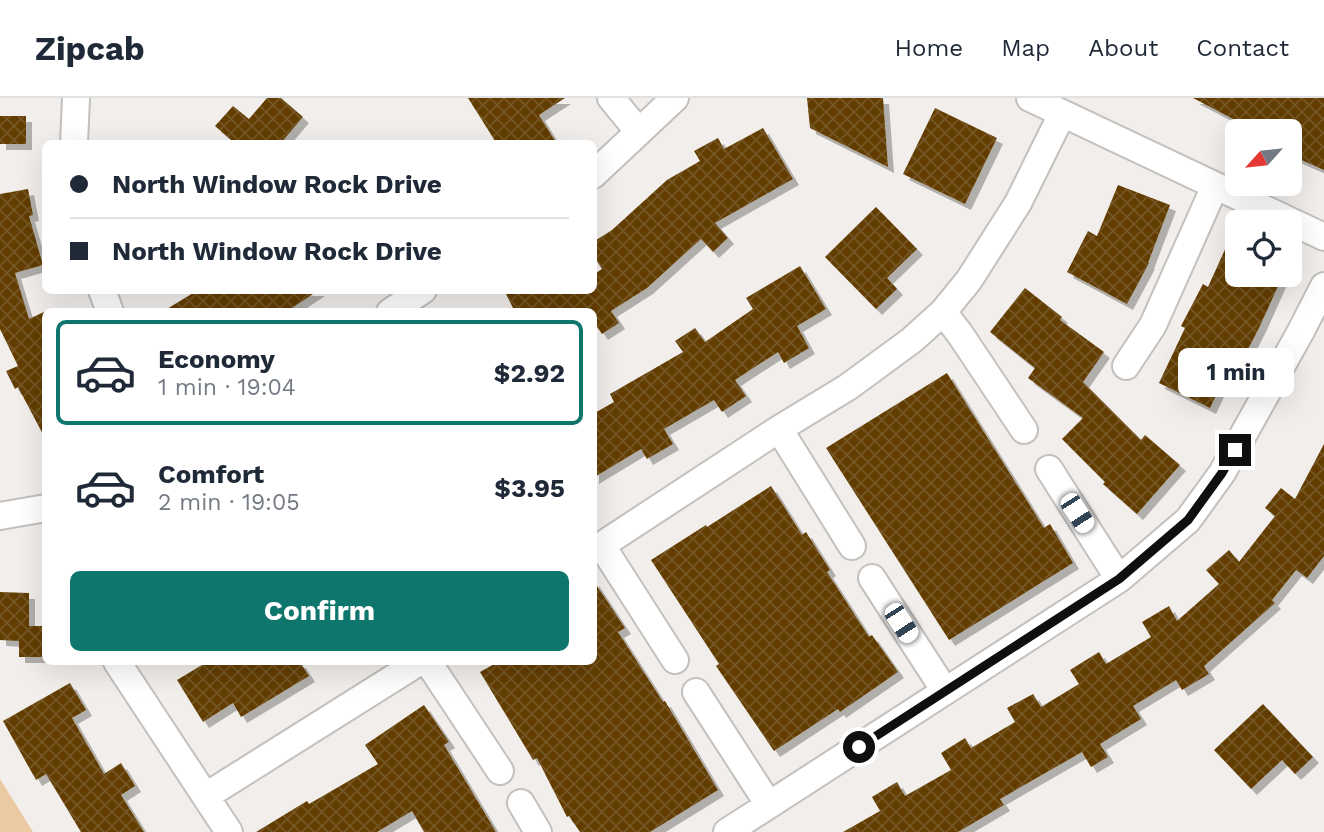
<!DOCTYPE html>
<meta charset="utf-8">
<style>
:root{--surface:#fff;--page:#f6f6f7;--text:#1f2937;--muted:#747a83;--line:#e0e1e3;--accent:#0f766e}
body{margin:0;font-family:"Work Sans",sans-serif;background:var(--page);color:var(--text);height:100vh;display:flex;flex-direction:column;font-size:26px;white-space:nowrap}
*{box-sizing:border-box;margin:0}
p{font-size:23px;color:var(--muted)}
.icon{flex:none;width:38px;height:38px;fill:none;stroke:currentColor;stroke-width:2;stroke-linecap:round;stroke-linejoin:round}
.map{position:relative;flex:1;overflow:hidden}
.sheet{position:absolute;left:42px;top:210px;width:555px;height:357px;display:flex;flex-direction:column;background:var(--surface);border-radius:10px;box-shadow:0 7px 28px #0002}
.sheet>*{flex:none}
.hud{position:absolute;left:42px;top:42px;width:555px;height:154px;border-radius:10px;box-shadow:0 7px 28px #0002;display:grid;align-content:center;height:154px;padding:0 28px;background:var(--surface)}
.needle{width:46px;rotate:243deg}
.controls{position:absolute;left:1225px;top:21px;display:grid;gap:14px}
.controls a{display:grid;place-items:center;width:77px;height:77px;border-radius:10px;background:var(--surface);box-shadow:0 7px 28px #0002;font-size:35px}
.end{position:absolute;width:32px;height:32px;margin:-16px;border:9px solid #100f0d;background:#fff;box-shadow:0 0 0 4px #fff}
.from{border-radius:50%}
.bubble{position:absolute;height:49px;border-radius:10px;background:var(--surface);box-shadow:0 7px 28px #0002;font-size:23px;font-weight:700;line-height:49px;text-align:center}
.car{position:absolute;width:21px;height:42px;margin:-21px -10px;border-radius:9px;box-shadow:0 0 5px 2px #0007;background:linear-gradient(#fff 24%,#345 0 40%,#fff 0 76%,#345 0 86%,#fff 0)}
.hud b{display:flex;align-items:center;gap:24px;height:66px;font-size:26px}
.hud b+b{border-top:2px solid var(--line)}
.hud i{width:18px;height:18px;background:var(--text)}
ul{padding:12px 0 0;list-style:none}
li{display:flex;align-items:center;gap:21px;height:105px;margin:0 14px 10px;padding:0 14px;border:4px solid transparent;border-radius:10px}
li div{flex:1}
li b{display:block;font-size:26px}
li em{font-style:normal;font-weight:700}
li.current{border-color:var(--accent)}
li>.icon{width:63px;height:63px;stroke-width:1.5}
.cta{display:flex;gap:14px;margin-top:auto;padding:14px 28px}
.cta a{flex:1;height:80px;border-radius:10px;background:var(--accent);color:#fff;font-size:28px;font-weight:700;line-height:80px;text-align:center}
header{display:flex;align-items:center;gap:42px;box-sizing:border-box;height:98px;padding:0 35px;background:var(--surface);border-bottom:2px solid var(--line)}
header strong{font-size:33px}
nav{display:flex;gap:38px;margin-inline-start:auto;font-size:24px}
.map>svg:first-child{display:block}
.grass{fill:#ebcaa3}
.building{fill:url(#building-cross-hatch);filter:url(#shadow)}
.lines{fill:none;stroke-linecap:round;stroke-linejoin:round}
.minor-casing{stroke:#c3c0bd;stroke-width:30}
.minor{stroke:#fff;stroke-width:26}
.route{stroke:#100f0d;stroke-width:9}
</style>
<header>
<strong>Zipcab</strong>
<nav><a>Home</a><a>Map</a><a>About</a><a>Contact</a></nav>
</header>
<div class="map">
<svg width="1324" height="734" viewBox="0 0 1324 734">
<defs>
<pattern id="building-cross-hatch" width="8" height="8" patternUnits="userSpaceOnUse" patternTransform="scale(1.75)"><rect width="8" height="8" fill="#633e03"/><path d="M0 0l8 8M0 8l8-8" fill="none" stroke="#745627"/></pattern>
<filter id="shadow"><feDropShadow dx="6" dy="6" stdDeviation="0" flood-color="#0004"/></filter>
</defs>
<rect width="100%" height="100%" fill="#f2eeeb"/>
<path class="grass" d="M0,681l33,53h-33z"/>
<path class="building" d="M267,0h14l22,19 -23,27h-44l-21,-18 18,-20 16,13z
M468,0h97l-26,17 18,29h-60z
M807,0h76l5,69 -78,-39z
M1193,0h131v72l-34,-15v-24h-34z
M935,10l62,30 -32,66 -62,-30z
M0,18h26v28h-26z
M763,30l30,51 -78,44 13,15 -15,14 -12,-13 -54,49 -36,23 8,12 -17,11 -9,-13v-9h-78l-11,-22h89v-15l9,-6 -9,-14v-13l19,-12 55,-50 33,-19 -6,-10 24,-13 6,11z
M1118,87l52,20 -22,58h1l-22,41 -60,-32 21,-41 9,5z
M28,91l5,26 -4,1 14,49 -28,8 14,46 17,-8v129l-28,-53 -3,2 -9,-18 12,-5 -18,-37v-135z
M876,109l41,42 -30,29 10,11 -21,20 -51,-52z
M1237,125v52h46l-23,51 -17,33 -8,-4 -25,53 -51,-25 26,-55 -4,-2 22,-42 5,3z
M800,168l26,43 -29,17 12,22 -25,15 -6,-11 -43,28 11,16 -24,16 -8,-12 -50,29 9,15 -26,15 -6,-10 -48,29v-64l21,-12 -4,-8 73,-42 -8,-11 20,-13 10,14 48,-33 -7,-11z
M1025,190l37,29 -2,3 44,32 -21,30 58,58 4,-5 35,30 -43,49 -34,-30 2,-2 -43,-43 21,-21 -55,-40 7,-10 -45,-36z
M198,192h121l-33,22h-124z
M947,275l97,155 6,-4 23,39 -124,77 -123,-192z
M1324,346v112l-17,22 -11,-8 -24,30 3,3 -71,63 5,8 -27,16 -6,-10 -43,26 8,13 -41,25 8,13 -17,10 -9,-15 -82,47 4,6 -46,27h-115l37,-21 -8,-14 25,-15 8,14 46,-26 -10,-17 24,-15 6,10 44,-26 -8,-14 26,-14 8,13 38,-23 -9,-14 29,-18 7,12 45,-27 -9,-15 27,-16 8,15 42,-37 -13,-14 23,-20 10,12 36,-46 -10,-8 16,-20 14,11z
M771,388l31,49 4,-3 24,38 -3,2 42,65 3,-2 26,37 -58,40 -2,-3 -64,42 -58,-85 3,-2 -68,-104 55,-35 1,2z
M593,482l32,48 -7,4 45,70 2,-1 53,89 -68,42h-70l-11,-16 -2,1 -30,-59 -4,2 -53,-88 18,-10h95z
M0,494l29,1v33h16v31h-26v-16l-19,-1z
M207,564h93l9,14 -68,41 -8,-14 -30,19 -26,-42z
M70,585l16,27 -14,8 32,56 17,-11 14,23 -14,9 23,37h-63l-35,-58 -10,6 -33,-59z
M1263,606l50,53 -18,17 -13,-14 -31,29 -37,-39z
M424,607l25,37 -5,3 52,87h-72l-12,-21 -35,21h-121l51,-31 2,3 69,-40 -13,-19z"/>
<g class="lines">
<g class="minor-casing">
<path id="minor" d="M611,0l28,34
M1030,0l294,139
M74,46l2,-46
M593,77l82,-77
M102,192l8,22
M390,214l33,-22
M943,214l17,22 64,96
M1126,268l27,-41 62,-139
M779,331l73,117
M1049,371l70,110
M0,418l46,-8
M602,448l73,114
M593,453l186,-122 69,-42 64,-47 31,-28 26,-32 49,-77 44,-89
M872,480l73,113
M117,564l112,170
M428,564l72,109
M696,594l73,113
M206,698l213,-134
M521,705l17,29
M727,734l392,-253 69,-59 34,-47 79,-142 23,-45"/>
</g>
<use href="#minor" class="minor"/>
</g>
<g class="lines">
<path class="route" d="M859,649l260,-168 69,-59 34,-47 13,-23"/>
</g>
</svg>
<div class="controls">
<a><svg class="needle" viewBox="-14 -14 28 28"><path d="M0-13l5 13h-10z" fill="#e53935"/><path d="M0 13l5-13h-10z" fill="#747a83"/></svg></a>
<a><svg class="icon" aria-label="locate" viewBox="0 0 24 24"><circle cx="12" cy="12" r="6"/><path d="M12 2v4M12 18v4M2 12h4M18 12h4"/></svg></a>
</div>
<i class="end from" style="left:859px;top:649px"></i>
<i class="end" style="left:1235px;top:352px"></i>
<div class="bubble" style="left:1178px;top:250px;width:116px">1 min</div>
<i class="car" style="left:1077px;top:415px;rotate:147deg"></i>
<i class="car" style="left:901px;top:525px;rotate:147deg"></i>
<div class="hud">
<b><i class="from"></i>North Window Rock Drive</b>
<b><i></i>North Window Rock Drive</b>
</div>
<section class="sheet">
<ul>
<li class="current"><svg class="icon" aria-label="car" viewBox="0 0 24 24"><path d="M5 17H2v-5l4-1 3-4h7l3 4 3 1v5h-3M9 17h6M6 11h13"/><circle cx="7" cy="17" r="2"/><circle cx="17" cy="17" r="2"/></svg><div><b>Economy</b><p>1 min · 19:04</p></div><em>$2.92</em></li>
<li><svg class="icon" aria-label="car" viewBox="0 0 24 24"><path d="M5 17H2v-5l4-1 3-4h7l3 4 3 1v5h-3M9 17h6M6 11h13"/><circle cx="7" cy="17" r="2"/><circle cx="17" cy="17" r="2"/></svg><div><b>Comfort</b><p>2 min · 19:05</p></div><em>$3.95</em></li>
</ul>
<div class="cta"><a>Confirm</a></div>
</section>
</div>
